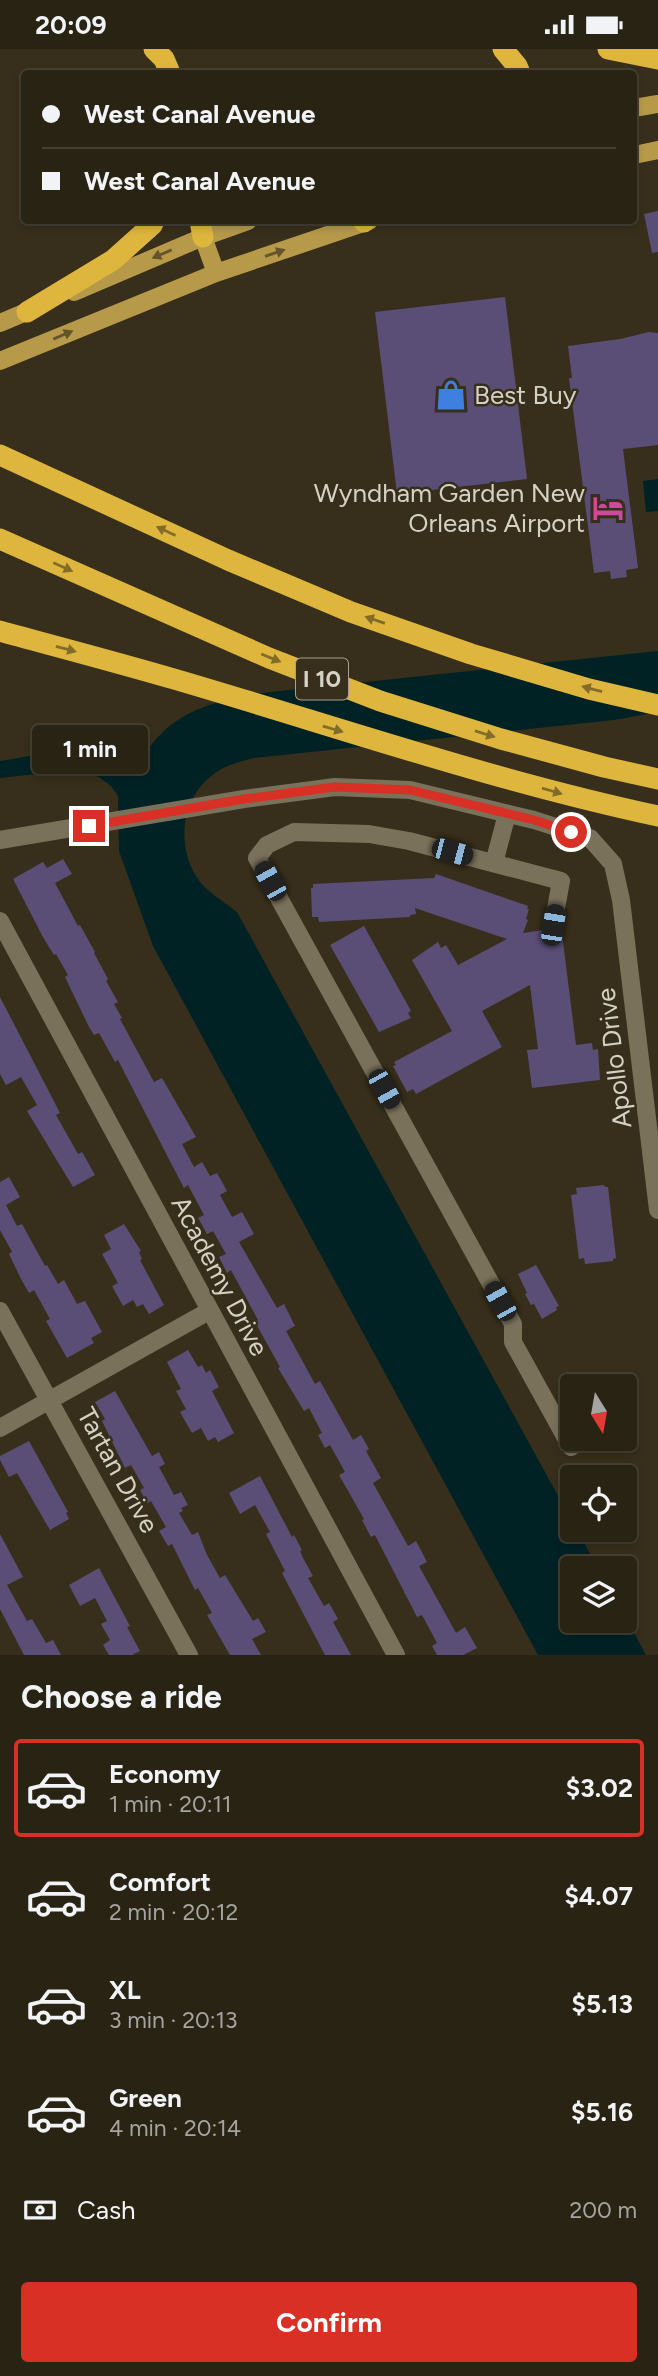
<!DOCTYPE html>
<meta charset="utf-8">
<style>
:root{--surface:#292314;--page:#352f22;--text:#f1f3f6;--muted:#a5a4a0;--line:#454034;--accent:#d93025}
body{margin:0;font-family:Figtree,sans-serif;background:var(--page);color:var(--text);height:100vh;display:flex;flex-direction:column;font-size:26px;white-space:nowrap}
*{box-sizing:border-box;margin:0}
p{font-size:23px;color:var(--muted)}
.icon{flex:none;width:38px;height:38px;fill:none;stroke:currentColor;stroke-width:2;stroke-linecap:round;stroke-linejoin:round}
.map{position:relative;height:1606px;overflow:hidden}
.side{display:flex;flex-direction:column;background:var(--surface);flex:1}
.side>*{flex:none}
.guide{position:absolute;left:21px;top:21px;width:616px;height:154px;border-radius:7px;box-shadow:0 4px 10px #0003,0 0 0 2px var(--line);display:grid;align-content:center;height:154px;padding:0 21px;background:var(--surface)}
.needle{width:46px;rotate:169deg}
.tools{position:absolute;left:560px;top:1325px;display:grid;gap:14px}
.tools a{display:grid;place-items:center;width:77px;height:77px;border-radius:7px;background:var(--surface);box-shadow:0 4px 10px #0003,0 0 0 2px var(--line);font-size:35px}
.end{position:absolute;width:32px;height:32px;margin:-16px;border:9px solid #d93025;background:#fff;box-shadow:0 0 0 4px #fff}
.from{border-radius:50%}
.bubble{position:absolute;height:49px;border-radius:7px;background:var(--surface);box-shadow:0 4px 10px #0003,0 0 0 2px var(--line);font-size:23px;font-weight:700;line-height:49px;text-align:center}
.car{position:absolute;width:21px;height:42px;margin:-21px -10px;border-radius:9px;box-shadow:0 0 5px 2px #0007;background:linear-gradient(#222 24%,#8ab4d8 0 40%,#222 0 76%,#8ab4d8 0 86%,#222 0)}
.guide b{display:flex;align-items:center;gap:24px;height:66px;font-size:26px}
.guide b+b{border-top:2px solid var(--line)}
.guide i{width:18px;height:18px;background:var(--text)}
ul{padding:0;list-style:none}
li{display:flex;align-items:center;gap:21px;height:98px;margin:0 14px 10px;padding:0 7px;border:4px solid transparent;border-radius:7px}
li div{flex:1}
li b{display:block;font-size:26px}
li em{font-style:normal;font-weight:700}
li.active{border-color:var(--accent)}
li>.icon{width:63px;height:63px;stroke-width:1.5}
h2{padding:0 21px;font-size:32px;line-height:84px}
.pay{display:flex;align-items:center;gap:18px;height:77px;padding:0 21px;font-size:26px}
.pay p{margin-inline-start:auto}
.action{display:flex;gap:14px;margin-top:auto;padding:14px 21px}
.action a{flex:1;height:80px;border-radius:7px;background:var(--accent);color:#fff;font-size:28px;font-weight:700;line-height:80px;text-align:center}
.status{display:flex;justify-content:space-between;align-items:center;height:49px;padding:0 35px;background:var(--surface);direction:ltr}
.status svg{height:19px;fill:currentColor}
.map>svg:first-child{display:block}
.water{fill:#002225}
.building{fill:#5b4e76}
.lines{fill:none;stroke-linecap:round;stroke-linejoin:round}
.street{stroke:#7a715b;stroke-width:18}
.primary{stroke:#b79a49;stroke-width:18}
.highway{stroke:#dfb63d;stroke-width:21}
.oneway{fill:#64542b}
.oneway2{fill:#836c2a}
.route{stroke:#d93025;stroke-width:9}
.labels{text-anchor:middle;stroke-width:5;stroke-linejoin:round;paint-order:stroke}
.shield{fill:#372f1b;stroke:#a6a092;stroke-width:2}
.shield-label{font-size:24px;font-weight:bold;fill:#d6d1c5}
.poi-label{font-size:26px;fill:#d6d1c5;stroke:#372f1b;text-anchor:start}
.street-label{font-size:26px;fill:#d6d1c5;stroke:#372f1b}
</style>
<div class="status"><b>20:09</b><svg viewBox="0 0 49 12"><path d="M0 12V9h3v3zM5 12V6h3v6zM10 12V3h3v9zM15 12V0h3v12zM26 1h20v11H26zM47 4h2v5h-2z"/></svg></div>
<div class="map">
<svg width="658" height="1606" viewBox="0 0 658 1606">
<rect width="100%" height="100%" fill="#372f1b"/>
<path class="water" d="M658,430v32l-12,1 -3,-31z
M658,602v61l-44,8 -360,38c-16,4 -32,8 -44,19 -29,24 -33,68 -14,99 9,15 27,25 41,36l335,609v8l5,1 21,38h-26v53h53v-5l21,39h-108l-385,-709 -34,-95 -1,-55 -7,-10 -12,-9 -19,-5 -18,-1 -62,7v-17c22,-3 47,-10 69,-10 17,1 46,18 56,16 15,-2 25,-23 35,-32 25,-26 57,-33 91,-41z"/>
<path class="building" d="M658,162v41l-6,1 -8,-39z
M505,248l22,182 -130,15 -22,-182z
M649,283l9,1v112l-35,4 15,119 -12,2 1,7 -16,2 -1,-8 -16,2 -25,-195h3l-4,-32 52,-7z
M63,810l9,15 -17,9 23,43 2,-1 15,27 -1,1 14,26 -2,2 12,21 -4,2 8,14 -2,1 34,63 8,-4 34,59 -14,7 12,23 8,-5 8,14 7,-3 10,18 -7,4 12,22 10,-5 12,22 -15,8 38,66 7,-4 11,22 -9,5 29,53 5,-3 33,59 8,-5 8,14 -3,2 15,27 -8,5 35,63 8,-5 11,21 -8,4 37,67 9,-6 12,21 -14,7h-26l-5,-9 5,-3 -15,-28 -5,2 -42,-82 -4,2 -9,-17 2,-1 -25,-44 6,-3 -15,-27 -5,3 -7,-13 4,-2 -13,-25 -5,3 -26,-43 2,-1 -25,-45 3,-2 -27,-50 -4,3 -8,-16 7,-3 -13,-23 -6,3 -9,-16 6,-3 -16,-30 -4,3 -10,-19 -56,-109 -3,2 -16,-29 -5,2 -5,-8 -24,-50 3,-2 -12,-21 -2,1 -10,-16 -31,-60 30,-17 4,6z
M436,825l92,32 -1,3h2l-3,10 2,1 -5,13 20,-3 9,6 10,-2 14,111 16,-2 1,7 5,-1 2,31 -68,8 -5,-38 11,-1 -8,-64 -48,26 20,36 -86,47 -3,-5 -6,3 -14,-26 3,-1 -2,-3 58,-31 -40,-71 26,-18 3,6 5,-3 12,20 49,-26 -92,-31 1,6 -6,1v2l-91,5 -1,-5h-6l-1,-29h2v-4l121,-6z
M364,877l47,85 -3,2 3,5 -32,14 -49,-87z
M0,948l60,116 -4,2 22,39 4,-2 13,23 -22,12 -46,-76 10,-6 -16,-28 -15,8 -6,-11z
M9,1128l11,20 -14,8 11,21 5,-2 23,42 2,-1 11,19 6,-4 13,24 8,-3 17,31 -11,6 3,5 -27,15 -21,-37 4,-2 -16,-29 -5,3 -8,-14 -12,-25 3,-2 -12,-22v-48z
M604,1136l1,2h3l8,71 -3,1v2l-28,3 -1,-6 -5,1 -8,-64 6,-1 -1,-6z
M124,1175l17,27 -2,1 3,7 -2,1 24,45 -15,9 -6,-10 -6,3 -4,-7 -10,6 -11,-20 6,-3 -16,-29 9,-5 -7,-14z
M536,1216l23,41 -3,1 1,3 -15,9 -8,-15 -3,1 -6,-11 2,-1 -9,-19z
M188,1301l10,17 4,-2 4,8 4,-3 9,17 -7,4 22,42 -16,9 -3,-5 -7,4 -7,-13 -9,5 -12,-21 6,-3 -10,-18 5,-2 -14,-27z
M115,1342l37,65 7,-4 6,12 -6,3 15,28 7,-3 7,13 -7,3 2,3 -4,2 13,22 6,-3 9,23 13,23 5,-3 28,46 5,-3 8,14 -14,7 9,16h-31l-23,-40 5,-2 -14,-25 -3,2 -23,-46 -4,2 -9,-15 7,-4 -15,-26 -4,2 -7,-13 4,-2 -13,-23 -6,3 -23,-47 3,-2 -10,-17z
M29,1392l39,71 -2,1 3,6 -19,11 -33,-57 -8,4 -9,-17v-4z
M260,1427l32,61 2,-2 8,15 -2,1 3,7 10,18 -5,2 16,28 5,-3 9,16 -5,3 18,33h-26l-43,-82 3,-2 -19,-37 4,-2 -15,-27 -15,9 -11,-21z
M0,1485l23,43 -16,8 20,36 5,-2 14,24 7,-3 8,15h-37l-24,-46z
M99,1519l31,58 -3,1 13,24 -8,4h-23l-6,-10 7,-5 -9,-16 6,-3 -12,-23 -15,8 -11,-21z"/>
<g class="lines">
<path class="street" d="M0,791l244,-41 91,-12 75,3 124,30 56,18 23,26 8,36 37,310
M494,814l13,-49
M0,872l396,734
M553,876l8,-44 -152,-40 -40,-7 -75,-2 -27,13 -10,13 256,466v18l58,105
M0,1262l189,344
M0,1379l209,-117"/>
<path class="primary" d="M634,59l24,-4
M634,106l24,-5
M203,188l13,36
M74,243l129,-55 45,-16
M0,274l38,-16
M0,312l216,-88 153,-52"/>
<path class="highway" d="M154,0l10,10 6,14
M503,0l14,17 3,7
M608,0l50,10
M200,172l3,16
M364,173l1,-1
M27,263l86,-52 39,-35 2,-4
M0,406l228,105 123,52 120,42 118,35 69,16
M0,490l269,119 111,43 121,38 103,28 54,12
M0,582c58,16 116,31 174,48 161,47 320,102 484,137"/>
</g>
<defs><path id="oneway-solid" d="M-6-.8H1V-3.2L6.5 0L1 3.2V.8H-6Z" transform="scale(1.75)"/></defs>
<g class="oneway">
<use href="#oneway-solid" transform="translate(275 204) rotate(-19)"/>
<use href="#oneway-solid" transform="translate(162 205) rotate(157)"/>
<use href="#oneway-solid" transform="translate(63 286) rotate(-23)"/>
</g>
<g class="oneway2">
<use href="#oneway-solid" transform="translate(166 482) rotate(-155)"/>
<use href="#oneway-solid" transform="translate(63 518) rotate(24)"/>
<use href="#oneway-solid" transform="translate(375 571) rotate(-161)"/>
<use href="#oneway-solid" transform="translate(66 600) rotate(15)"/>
<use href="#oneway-solid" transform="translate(271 609) rotate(22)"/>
<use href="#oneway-solid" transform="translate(592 640) rotate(-165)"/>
<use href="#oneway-solid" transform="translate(333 680) rotate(16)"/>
<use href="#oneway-solid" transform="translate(485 685) rotate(17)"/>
<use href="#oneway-solid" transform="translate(552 742) rotate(16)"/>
</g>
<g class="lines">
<path class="route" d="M89,777l155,-27 91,-12 75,3 124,30 37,12"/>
</g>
<defs>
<g id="shop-bare" transform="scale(2.415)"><path d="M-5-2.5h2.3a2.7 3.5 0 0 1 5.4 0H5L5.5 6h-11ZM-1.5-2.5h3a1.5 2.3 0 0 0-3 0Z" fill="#3f7fe0" stroke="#372f1b" stroke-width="2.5" paint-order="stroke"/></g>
<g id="hotel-bare" transform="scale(2.415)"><path d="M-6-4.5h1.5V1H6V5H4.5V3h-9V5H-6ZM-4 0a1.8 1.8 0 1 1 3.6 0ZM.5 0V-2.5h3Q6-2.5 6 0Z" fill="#d1479c" stroke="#372f1b" stroke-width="2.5" paint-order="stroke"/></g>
</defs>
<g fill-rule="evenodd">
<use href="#shop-bare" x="451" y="346"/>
<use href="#hotel-bare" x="608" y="459"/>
</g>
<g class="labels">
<rect class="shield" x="296" y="609.5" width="52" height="41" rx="5"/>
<g class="shield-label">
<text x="322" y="638">I 10</text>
</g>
<g class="poi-label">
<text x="474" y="355">Best Buy</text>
<text x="585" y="453" text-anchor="end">Wyndham Garden New<tspan x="585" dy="30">Orleans Airport</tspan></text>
</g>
<g class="street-label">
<text transform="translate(614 1009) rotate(-97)" y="9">Apollo Drive</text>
<text transform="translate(220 1227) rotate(62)" y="9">Academy Drive</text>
<text transform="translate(118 1421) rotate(61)" y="9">Tartan Drive</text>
</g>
</g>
</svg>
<div class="tools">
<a><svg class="needle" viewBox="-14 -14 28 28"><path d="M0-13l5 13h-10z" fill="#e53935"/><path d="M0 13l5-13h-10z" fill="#a5a4a0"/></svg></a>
<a><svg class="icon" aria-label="locate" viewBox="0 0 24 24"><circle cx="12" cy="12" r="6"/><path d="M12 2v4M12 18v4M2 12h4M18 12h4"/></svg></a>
<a><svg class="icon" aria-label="layers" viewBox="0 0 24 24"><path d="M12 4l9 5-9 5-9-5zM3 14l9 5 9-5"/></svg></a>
</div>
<i class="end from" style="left:571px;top:783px"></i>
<i class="end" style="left:89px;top:777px"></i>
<div class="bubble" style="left:32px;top:676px;width:116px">1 min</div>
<i class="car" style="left:452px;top:803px;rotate:105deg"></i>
<i class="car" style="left:270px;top:832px;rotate:331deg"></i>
<i class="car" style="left:553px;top:876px;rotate:9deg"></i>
<i class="car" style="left:384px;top:1040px;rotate:151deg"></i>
<i class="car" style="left:500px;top:1252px;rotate:331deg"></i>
<div class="guide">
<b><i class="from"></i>West Canal Avenue</b>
<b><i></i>West Canal Avenue</b>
</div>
</div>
<section class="side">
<h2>Choose a ride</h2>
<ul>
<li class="active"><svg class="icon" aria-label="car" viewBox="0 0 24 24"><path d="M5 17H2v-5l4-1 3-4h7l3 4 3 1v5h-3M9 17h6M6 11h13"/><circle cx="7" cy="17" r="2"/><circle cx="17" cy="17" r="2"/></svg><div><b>Economy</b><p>1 min · 20:11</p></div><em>$3.02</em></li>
<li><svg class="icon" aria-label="car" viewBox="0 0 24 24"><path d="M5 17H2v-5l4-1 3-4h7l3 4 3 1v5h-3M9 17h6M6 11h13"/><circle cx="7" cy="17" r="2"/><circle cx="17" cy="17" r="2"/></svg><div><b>Comfort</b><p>2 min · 20:12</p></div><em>$4.07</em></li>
<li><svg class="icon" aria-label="car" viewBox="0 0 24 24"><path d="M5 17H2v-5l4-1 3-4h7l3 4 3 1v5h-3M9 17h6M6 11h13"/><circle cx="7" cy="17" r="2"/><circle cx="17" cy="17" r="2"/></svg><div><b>XL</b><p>3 min · 20:13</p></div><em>$5.13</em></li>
<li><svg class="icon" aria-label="car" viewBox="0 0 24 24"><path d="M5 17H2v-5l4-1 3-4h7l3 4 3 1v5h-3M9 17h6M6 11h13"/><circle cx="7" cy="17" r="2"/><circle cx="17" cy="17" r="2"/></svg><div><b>Green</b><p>4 min · 20:14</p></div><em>$5.16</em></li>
</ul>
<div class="pay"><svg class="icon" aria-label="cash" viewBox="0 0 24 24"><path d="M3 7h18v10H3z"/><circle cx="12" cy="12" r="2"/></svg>Cash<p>200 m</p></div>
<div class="action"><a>Confirm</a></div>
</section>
